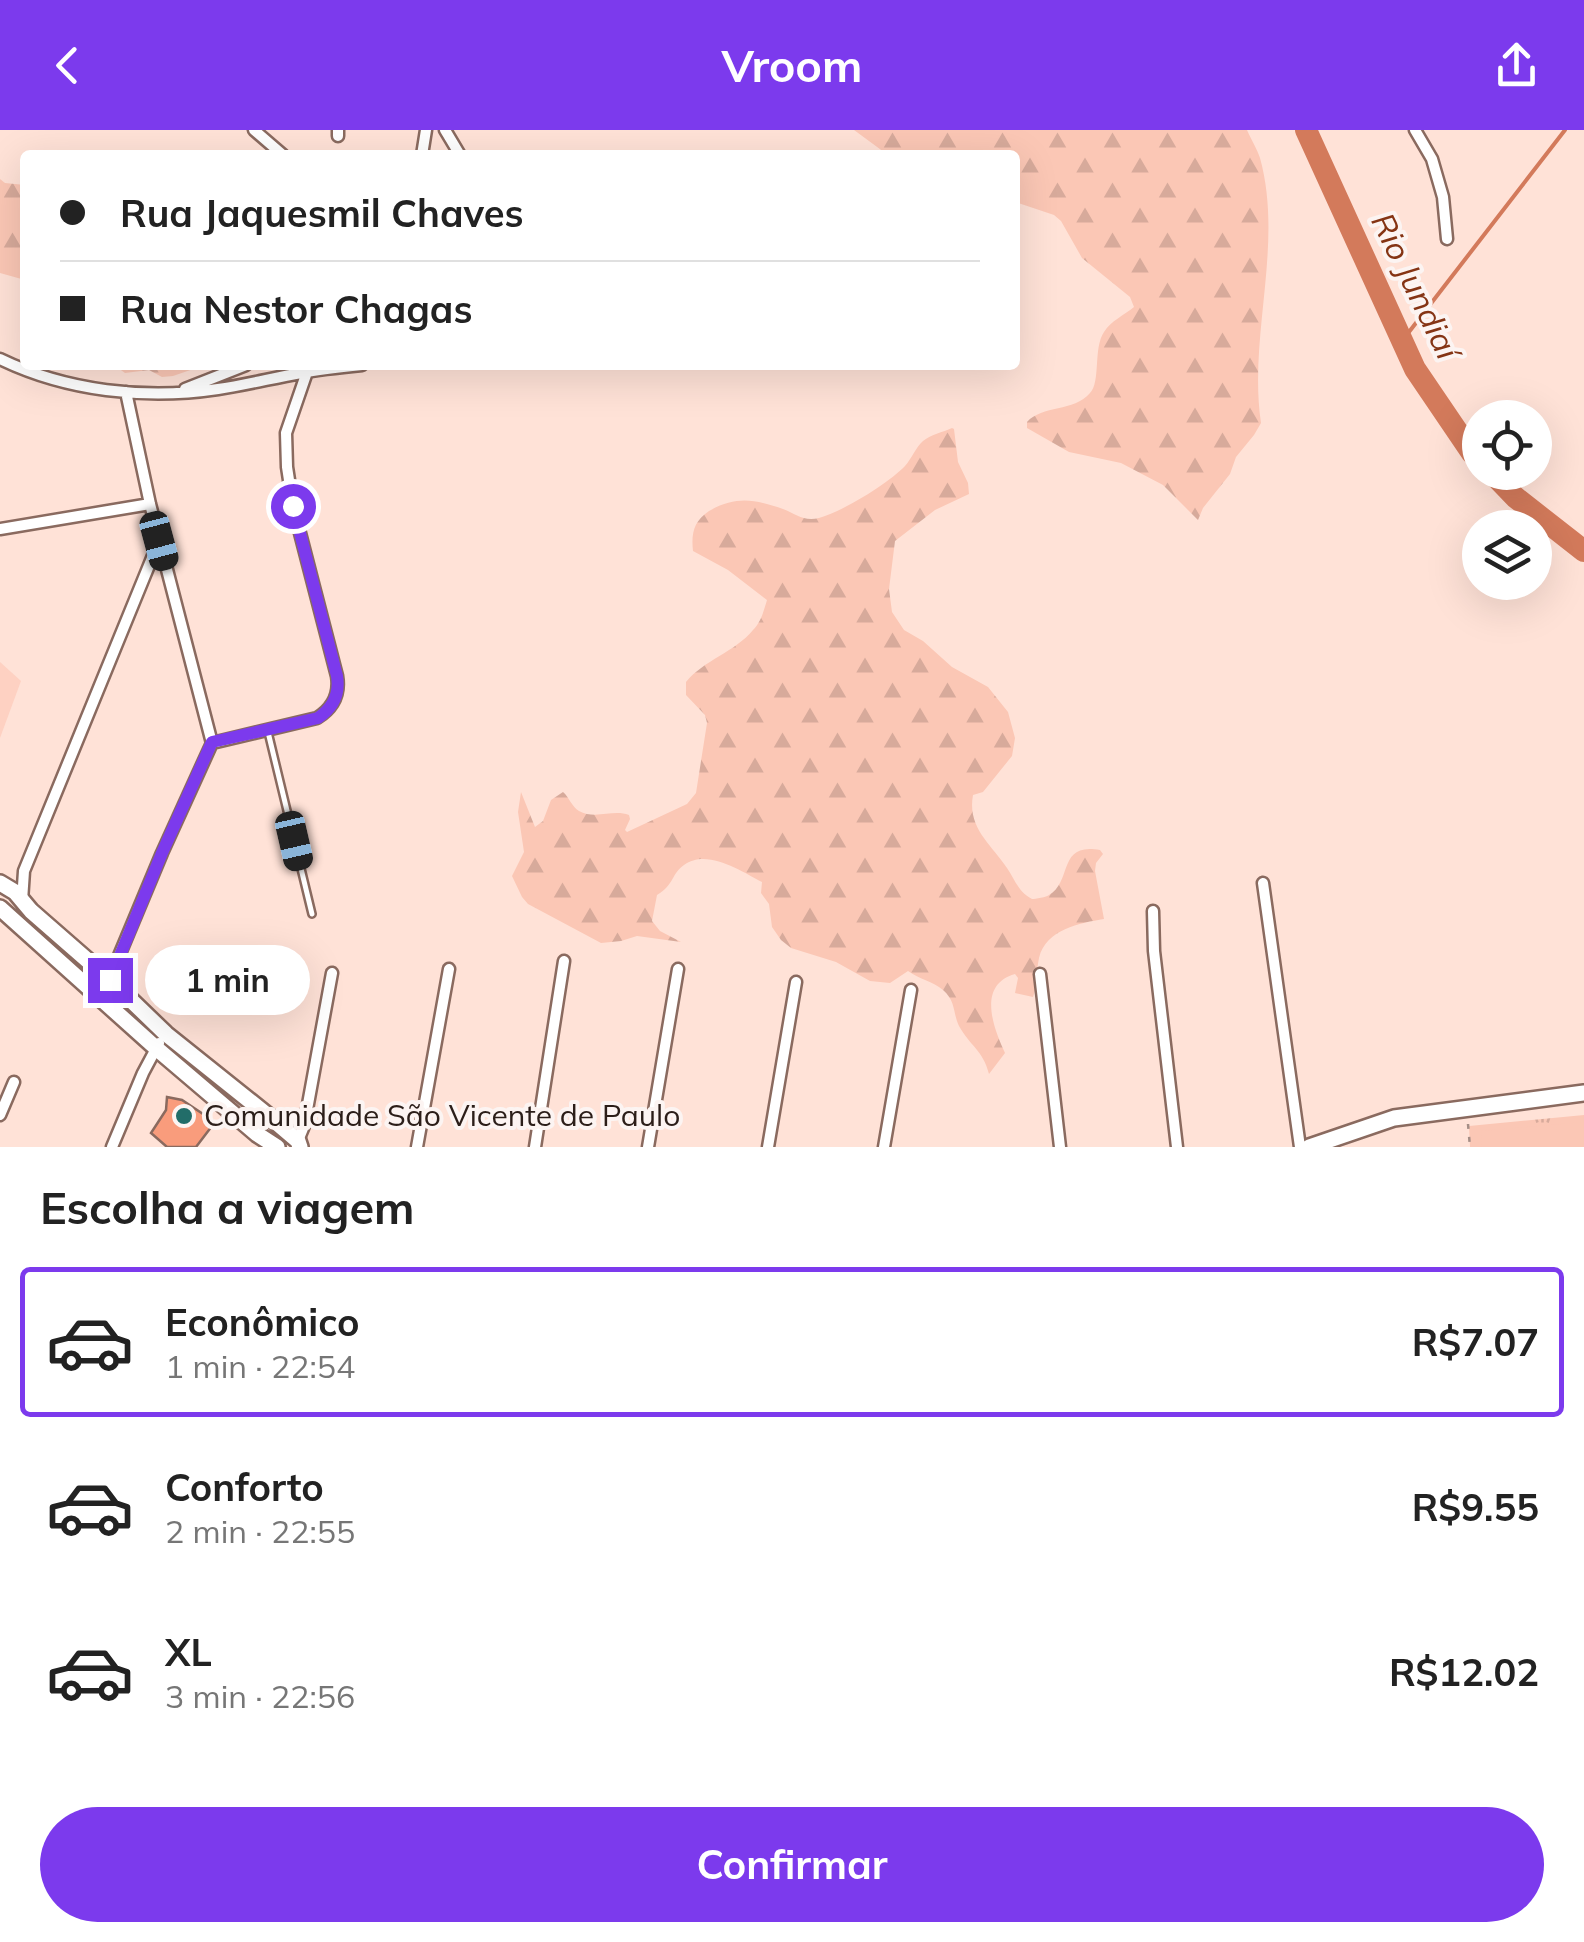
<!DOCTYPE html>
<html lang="pt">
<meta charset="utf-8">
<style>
:root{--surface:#fff;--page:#f6f6f6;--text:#222;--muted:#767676;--line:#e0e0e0;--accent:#7c3aed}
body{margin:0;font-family:Mulish,sans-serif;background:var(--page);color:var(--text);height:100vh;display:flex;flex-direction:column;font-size:38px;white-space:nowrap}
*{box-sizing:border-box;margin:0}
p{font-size:32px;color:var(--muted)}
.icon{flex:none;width:55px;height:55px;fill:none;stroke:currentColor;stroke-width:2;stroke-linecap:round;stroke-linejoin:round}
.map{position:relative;height:1017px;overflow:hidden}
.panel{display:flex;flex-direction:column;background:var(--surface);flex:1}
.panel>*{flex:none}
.top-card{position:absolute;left:20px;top:20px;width:1000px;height:220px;border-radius:10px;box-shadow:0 10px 40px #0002;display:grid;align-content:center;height:220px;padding:0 40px;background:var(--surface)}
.fabs{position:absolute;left:1462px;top:270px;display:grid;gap:20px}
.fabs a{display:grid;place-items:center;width:90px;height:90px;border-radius:50%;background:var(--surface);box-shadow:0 10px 40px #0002;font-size:50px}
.end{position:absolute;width:45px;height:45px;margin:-22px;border:12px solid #7c3aed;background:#fff;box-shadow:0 0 0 5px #fff}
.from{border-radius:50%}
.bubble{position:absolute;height:70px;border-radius:35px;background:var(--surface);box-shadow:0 10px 40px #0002;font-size:32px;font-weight:700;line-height:70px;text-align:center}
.car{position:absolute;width:30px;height:60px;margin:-30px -15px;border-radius:12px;box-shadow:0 0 8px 2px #0007;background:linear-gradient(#222 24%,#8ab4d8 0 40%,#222 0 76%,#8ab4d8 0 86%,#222 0)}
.top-card b{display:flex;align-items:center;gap:35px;height:95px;font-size:38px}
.top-card b+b{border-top:2px solid var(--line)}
.top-card i{width:25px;height:25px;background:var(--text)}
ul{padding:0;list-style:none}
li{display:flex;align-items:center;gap:30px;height:150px;margin:0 20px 15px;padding:0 20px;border:5px solid transparent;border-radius:10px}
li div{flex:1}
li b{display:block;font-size:38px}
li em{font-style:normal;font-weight:700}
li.active{border-color:var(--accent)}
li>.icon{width:90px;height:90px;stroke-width:1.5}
h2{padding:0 40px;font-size:45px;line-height:120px}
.primary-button{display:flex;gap:20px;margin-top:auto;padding:20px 40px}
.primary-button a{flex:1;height:115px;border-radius:60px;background:var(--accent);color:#fff;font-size:40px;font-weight:700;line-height:115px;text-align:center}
header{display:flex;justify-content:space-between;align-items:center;height:130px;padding:0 40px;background:var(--accent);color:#fff;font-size:45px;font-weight:700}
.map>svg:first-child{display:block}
.built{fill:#fed1c2}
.grass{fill:url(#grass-tufts)}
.forest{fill:url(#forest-firs)}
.garden{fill:#fbc7b5}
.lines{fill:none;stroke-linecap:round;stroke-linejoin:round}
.stream{stroke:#d37a5b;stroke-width:4}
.river{stroke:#d37a5b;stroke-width:22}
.building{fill:#f99c7c;stroke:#8a6a5f;stroke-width:2.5}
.lane-casing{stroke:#8a6a5f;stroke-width:10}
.street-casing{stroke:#8a6a5f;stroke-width:15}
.secondary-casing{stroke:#8a6a5f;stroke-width:20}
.path{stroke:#a58e86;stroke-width:2.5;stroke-dasharray:5 8;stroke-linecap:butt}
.lane{stroke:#fff;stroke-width:5}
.street{stroke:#fff;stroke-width:10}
.secondary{stroke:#fff;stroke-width:15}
.route{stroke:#7c3aed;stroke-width:12}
.poi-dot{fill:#226d69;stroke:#fcf4f2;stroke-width:4}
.labels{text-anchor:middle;stroke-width:8;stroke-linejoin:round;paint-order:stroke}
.poi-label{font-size:30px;fill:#2b1e19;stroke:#fcf4f2;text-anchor:start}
.water-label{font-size:32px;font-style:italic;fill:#853414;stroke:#fcf4f2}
</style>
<header><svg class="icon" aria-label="back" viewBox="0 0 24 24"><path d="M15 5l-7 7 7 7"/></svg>Vroom<svg class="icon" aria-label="share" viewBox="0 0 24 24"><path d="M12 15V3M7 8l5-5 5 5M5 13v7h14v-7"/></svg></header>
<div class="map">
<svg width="1584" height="1017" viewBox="0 0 1584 1017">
<defs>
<pattern id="grass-tufts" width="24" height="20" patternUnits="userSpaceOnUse" patternTransform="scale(2.5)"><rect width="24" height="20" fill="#fbc7b5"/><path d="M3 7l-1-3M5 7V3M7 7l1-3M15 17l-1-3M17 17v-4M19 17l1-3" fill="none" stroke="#d7aa9b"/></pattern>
<pattern id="forest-firs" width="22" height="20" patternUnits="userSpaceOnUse" patternTransform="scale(2.5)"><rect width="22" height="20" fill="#fbc7b5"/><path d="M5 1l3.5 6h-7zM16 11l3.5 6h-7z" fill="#d7aa9b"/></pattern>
</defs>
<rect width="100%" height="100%" fill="#ffe2d7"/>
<path class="built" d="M0,532l21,19 -21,57z"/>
<path class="grass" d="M1584,985v32h-114l-1,-21z"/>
<path class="forest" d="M854,0h393c4,9 10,19 13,28 24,87 -12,178 1,265l-7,12 -18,22 -6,17 -27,34 -5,12 -35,-35 -42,-22 -52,-11 -42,-24v-6c15,-17 47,-10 63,-29 11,-11 3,-45 14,-61 7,-11 20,-17 30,-25l-4,-10 -48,-39 -21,-37 -7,-6 -39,-13v-47h-127z
M0,49l5,4 20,2v95l-25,-7z
M114,235h91l-32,11 -11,1 -13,-7 -24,3z
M952,298l2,1 4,33 10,21 1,11 -34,16 -40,31 -6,48 3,23 12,18 19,11 29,26 36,20 20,25 7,26 -3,18 -29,36 -10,3c-6,33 18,49 34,73 9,13 11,24 25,31 3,0 15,-2 17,-4 24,-14 8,-53 51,-45l3,4 -7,9 -1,8 9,48c-24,4 -58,10 -65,39 -3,13 -1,26 -6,39l-18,-4 3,-15 -3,-4c-38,11 -22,53 -10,79l-16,21c-6,-24 -19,-28 -30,-48 -6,-12 -3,-25 -16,-36 -9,-8 -24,-11 -35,-19l-18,12 -20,-2 -34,-19 -45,-14 -10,-8 -9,-13 -3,-23 -8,-11 1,-11c-21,-11 -55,-34 -78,-17 -13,9 -9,19 -27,30l-5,26 8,10 21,11 -44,-6 -16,5 -20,2 -73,-39 -6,-7 -10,-21 12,-24 -6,-40 3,-20 14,35 8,-6 8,-21 12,-8c6,5 9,15 16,19 16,9 34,-2 50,4l1,4 -5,11 2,2 60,-28 9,-11 11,-70 -2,-8 -19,-20v-13c18,-22 49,-30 67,-52 8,-8 11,-20 14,-30l-39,-30 -35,-19c-2,-18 1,-30 16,-40 27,-15 45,-12 74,-2 13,5 21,13 36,9 23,-6 70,-35 86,-52 7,-8 11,-19 18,-25 7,-6 20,-9 29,-13z"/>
<path class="garden" d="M1584,992v25h-102l-1,-16z"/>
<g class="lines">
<path class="stream" d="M1402,211l163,-211"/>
<path class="river" d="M1306,0l109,239 57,84 8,8
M1491,342l24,25 69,54"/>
</g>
<path class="building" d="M167,967l15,3 33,22 -19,25h-29l-16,-14 15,-23z"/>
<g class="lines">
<g class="lane-casing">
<path id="lane" d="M268,602l44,182"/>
</g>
<g class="street-casing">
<path id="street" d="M254,0l29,25
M338,0v6
M445,0l15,25
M1415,0l17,29 11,38 4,42
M422,25l4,-25
M0,229c66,32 145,41 218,30 27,-4 55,-11 83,-16 20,-4 40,-6 61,-8
M185,259l61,-24
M0,399l150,-25
M212,613l105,-25c16,-10 23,-24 20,-42l-44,-170 -6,-39 -1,-34 21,-61
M1263,753l37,264
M22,771l2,-30 135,-330
M1153,781l1,40 23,196
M1040,844l20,173
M101,869l61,-146 50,-110 -62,-239 -24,-112
M0,985l14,-33
M297,1013l7,-17 28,-153
M112,1017l31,-74 16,-30
M417,1017l32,-178
M535,1017l29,-186
M648,1017l30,-178
M768,1017l28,-165
M884,1017l27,-157"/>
</g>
<g class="secondary-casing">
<path id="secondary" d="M0,753l15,9 16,19 79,69 56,54 105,84 27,23 2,6
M0,778l156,140 101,86 20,13
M1309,1017l85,-29 190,-25"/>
</g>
<path class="path" d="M1468,994l2,23"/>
<use href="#lane" class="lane"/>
<use href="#street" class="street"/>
<use href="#secondary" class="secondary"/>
</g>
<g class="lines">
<path class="route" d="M110,850l52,-127 50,-111 106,-24c15,-10 22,-24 19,-42l-44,-170"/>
</g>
<circle class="poi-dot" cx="184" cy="986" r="10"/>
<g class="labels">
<g class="poi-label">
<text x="204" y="996">Comunidade São Vicente de Paulo</text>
</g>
<g class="water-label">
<text transform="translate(1415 156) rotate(64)" y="11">Rio Jundiaí</text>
</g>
</g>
</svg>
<div class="fabs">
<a><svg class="icon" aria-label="locate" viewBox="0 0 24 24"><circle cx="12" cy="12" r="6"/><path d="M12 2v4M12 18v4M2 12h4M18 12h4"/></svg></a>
<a><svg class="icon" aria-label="layers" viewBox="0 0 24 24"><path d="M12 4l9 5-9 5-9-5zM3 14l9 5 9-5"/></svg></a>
</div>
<i class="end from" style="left:293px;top:376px"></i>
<i class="end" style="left:110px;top:850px"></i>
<div class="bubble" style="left:145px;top:815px;width:165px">1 min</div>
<i class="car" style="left:159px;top:411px;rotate:165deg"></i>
<i class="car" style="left:294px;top:711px;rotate:167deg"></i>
<div class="top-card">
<b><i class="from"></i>Rua Jaquesmil Chaves</b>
<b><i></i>Rua Nestor Chagas</b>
</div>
</div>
<section class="panel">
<h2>Escolha a viagem</h2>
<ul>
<li class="active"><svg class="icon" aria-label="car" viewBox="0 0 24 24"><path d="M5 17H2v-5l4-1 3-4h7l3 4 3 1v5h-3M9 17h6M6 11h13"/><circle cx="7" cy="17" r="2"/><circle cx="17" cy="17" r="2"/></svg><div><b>Econômico</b><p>1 min · 22:54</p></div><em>R$7.07</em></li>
<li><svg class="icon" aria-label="car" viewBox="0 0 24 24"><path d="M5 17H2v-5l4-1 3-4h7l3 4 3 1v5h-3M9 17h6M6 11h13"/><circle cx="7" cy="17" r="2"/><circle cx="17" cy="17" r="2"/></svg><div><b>Conforto</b><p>2 min · 22:55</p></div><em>R$9.55</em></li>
<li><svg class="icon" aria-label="car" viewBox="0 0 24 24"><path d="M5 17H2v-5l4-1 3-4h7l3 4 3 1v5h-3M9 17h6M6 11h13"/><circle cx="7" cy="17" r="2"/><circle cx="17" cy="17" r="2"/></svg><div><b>XL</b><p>3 min · 22:56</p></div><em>R$12.02</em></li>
</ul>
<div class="primary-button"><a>Confirmar</a></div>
</section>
